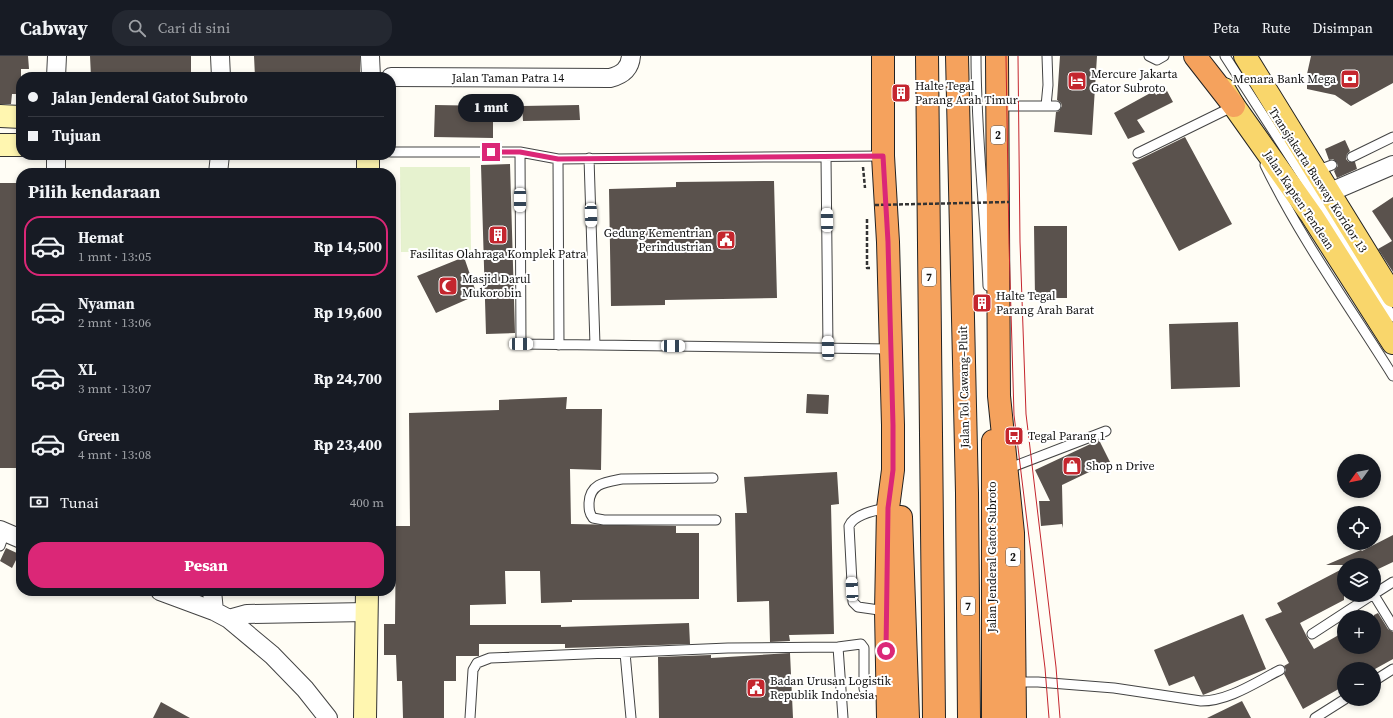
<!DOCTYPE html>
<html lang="id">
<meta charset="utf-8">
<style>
:root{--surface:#171b24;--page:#242831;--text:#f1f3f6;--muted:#9ea1a6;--line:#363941;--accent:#db2777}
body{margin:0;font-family:"Source Serif 4",serif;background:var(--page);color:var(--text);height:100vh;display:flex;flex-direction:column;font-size:15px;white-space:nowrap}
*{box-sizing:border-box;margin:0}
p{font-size:13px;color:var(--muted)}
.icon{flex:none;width:22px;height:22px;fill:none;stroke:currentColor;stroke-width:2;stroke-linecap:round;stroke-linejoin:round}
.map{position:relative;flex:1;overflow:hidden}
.side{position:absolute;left:16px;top:112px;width:380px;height:428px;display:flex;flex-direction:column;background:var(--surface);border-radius:16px;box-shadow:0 2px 6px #0003}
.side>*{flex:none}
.guide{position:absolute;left:16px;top:16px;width:380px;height:88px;border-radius:16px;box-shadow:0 2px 6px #0003;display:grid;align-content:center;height:88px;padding:0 12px;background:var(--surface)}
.needle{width:26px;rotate:237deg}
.controls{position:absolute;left:1337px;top:398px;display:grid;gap:8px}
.controls a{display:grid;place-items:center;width:44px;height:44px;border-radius:50%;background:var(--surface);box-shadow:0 2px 6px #0003;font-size:20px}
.end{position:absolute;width:18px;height:18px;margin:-9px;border:5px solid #db2777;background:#fff;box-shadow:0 0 0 2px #fff}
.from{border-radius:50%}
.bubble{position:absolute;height:28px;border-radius:14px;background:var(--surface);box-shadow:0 2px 6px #0003;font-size:13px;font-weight:800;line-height:28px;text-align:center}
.car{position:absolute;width:12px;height:24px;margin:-12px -6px;border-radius:5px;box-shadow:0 0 3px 1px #0007;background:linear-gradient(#fff 24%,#345 0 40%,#fff 0 76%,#345 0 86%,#fff 0)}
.guide b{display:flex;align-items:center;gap:14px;height:38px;font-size:15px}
.guide b+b{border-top:1px solid var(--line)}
.guide i{width:10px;height:10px;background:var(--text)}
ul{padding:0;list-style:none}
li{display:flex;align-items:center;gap:12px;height:60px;margin:0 8px 6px;padding:0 4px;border:2px solid transparent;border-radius:16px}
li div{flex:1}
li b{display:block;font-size:15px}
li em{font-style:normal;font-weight:800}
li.current{border-color:var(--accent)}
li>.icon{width:36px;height:36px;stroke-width:1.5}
h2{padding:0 12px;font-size:18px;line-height:48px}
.pay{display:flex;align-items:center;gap:10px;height:44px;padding:0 12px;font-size:15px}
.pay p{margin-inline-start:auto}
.action{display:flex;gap:8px;margin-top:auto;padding:8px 12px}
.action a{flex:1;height:46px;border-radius:16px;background:var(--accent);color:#fff;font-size:16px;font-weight:800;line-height:46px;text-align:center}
header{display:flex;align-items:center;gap:24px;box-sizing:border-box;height:56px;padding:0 20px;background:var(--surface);border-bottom:1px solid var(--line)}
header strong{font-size:19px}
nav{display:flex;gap:22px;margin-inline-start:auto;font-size:14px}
.search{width:280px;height:36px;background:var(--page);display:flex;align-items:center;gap:10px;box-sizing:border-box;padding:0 14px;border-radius:16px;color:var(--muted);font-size:15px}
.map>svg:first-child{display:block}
.pitch{fill:#e6f2cf}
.building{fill:#5a524d}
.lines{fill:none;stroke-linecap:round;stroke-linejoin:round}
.lane-casing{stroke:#444;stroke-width:11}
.street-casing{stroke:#444;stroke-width:20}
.secondary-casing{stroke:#333;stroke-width:24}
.primary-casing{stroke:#222;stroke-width:24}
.highway-casing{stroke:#222;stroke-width:24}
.path{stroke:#333;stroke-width:2.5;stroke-dasharray:4 2;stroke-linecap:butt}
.lane{stroke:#fff;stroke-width:9}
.street{stroke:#fff;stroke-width:18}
.secondary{stroke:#fff6b0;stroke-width:22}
.primary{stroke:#f9d66b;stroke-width:22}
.highway{stroke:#f5a25d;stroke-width:22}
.tram{stroke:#c4262e;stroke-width:1}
.path-bridge{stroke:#333;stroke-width:2.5;stroke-dasharray:4 2;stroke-linecap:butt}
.route{stroke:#db2777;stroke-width:5}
.labels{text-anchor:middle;stroke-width:4;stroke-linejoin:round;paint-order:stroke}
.shield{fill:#fff;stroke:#585858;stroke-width:1}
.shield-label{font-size:11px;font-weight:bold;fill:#111}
.poi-label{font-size:12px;fill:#111;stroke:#fff;text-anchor:start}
.street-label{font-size:12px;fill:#111;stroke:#fff}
</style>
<header>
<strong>Cabway</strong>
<div class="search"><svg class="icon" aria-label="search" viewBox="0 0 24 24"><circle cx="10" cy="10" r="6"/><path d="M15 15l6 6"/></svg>Cari di sini</div>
<nav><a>Peta</a><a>Rute</a><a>Disimpan</a></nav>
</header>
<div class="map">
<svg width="1393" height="662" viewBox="0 0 1393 662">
<rect width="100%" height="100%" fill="#fffdf5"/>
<path class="pitch" d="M400,111h70l1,85h-70z"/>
<path class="building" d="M0,0h28l1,13h-8v25h-9l-1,10h-11z
M90,0h101v21h-100z
M254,0h106v21h-105z
M1060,0h37l-5,79 -38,-3 2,-20 3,-1 3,-5 -1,-3 -4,-3z
M1311,0h82v27l-42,23 -16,-11 -28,-6v-15z
M1166,33l7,13 -36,18 8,12 -17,7 -14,-26 40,-22 2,4z
M435,49l58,1v32l-59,-1z
M579,49l1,15 -57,1 -1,-15z
M1185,81l47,87 -53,27 -47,-88z
M1345,84l5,11 -3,3 -1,5 3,3h6l2,7 -20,9 -3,-7 4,-5 -1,-3 -4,-4 -4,1 -4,-11z
M510,108l5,169 -29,1 -5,-169z
M774,125l3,117 -112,2v5l-54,1 -2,-117 67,-2v-5z
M0,127h21v285h-21z
M1393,141v75l-15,-23 14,-8 -20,-30z
M1034,170h33v72h-32z
M464,201l13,38 -41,18 -19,-37z
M1238,266l2,65 -69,2 -2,-65z
M807,338l22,1 -1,19 -22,-1z
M567,341l-1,12h36l-1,61 -31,-1 1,55 105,2v7h23v66l-127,1v2l-31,1 -1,-32h-35l1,33 -36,1v20h91v2l128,-4 1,21 -125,4v-4h-86v12h-23v25h-12v37h-41l-1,-37h-5l-1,-26h-12v-31h11l1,-98h14l-1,-113 90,-3v-10z
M1099,384l11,22 -48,23 1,43 -1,-4 -21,2 -2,-25h11l-15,-31z
M837,416l2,32 -8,1 3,129 -45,1 1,6 -20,1 -1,-41 -32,1 -2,-89h12l-3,-36z
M1393,479v27l-19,9v-6h-48l35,-15 1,1z
M6,492l13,6 -7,14 -12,-7z
M1344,512v32l-44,23 7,14 7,12 30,-17v15h30v-32l4,-2 10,16 5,3v27l-18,10h-31v17l-41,23 -19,-35 2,-4 -2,-4 5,-3 -24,-44 17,-7 -5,-9z
M1243,558l23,55 -63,26 -9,-19 -25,10 -15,-36z
M790,597l3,65h-134l-1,-61 53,-2v3z
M1242,645l9,17h-44z
M161,646l29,16h-37z"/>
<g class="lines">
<g class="lane-casing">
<path id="lane" d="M976,0c0,77 9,153 12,230
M1149,0l8,4 7,-4
M1225,0l168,261
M998,50h58
M1046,50l2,-21 -1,-29
M391,96h129l38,7 325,-3
M520,96l1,192 370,5
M1138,97l96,-47
M826,101l2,191
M1352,101l41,-20
M589,102l6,187
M558,103l1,186
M1265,109c35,73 85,142 128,211
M1316,115l16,-6
M1007,413l99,-38
M713,422l-91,1c-16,3 -32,4 -33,24 0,6 0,10 4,15l11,2h112
M0,490l5,-14
M1374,538l19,-12
M1374,539l19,31
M886,555l-28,-4 -5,-5 -4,-76c5,-12 27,-16 39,-18
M1312,578l60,-39
M838,591l5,71
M625,597l6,65
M1374,625l19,-12
M1015,626h23l76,6 87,13c28,0 55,-19 79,-31
M470,662l3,-48 4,-7 13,-5 238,-10 110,-1 23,-3 3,4v41l5,3 18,-4
M1315,662l30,-19"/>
</g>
<g class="street-casing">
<path id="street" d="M220,0l1,21
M370,0l1,21
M56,21l1,-21
M391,21l219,1c12,-3 20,-9 21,-22
M56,99v18
M218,117l2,-18
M1328,137l65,-28
M0,474l21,9
M160,535l54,20 15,8 43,36 33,34 23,29
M212,535l2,20
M229,563l18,-5 120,-2"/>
</g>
<g class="secondary-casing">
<path id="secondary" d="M0,60l21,1
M0,89h21
M368,99v18
M365,662l2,-127"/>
</g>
<g class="primary-casing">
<path id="primary" d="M1245,0l148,240
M1224,33l10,17 78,110 81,127"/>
</g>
<g class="highway-casing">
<path id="highway" d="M883,0v100l5,86 5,183v45l-5,38 -2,103 2,107
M927,0l7,662
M957,0l10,437 2,225
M997,0l2,340 14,137 2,185
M1195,0l39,50
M993,385v277
M901,461l7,201"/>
</g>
<path class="path" d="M863,111l2,21
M867,163v49h3"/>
<use href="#lane" class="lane"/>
<use href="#street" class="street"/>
<use href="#secondary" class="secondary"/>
<use href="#primary" class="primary"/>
<use href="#highway" class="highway"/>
<path class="tram" d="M1006,0l3,187 5,172 31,253 4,50
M1018,0l2,186 6,172 30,253 4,51"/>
<path class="path-bridge" d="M875,149l134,-3"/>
</g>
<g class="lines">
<path class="route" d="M491,96h29l38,7 325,-3 5,86 5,183v45l-5,38 -2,143"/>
</g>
<defs>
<g id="bank-square" transform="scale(1)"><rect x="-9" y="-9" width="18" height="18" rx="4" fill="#c4262e" stroke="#fff"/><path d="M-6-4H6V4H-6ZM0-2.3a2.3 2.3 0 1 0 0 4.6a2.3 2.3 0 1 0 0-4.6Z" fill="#fff"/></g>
<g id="hotel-square" transform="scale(1)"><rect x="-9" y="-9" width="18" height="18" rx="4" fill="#c4262e" stroke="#fff"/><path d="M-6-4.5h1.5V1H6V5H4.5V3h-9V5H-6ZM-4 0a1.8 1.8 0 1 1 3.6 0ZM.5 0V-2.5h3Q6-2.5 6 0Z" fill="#fff"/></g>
<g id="building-square" transform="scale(1)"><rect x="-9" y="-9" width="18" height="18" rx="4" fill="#c4262e" stroke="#fff"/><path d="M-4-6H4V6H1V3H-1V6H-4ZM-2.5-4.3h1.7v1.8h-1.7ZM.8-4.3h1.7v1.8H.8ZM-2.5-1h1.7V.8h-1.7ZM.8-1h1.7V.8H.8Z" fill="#fff"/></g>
<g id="civic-square" transform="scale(1)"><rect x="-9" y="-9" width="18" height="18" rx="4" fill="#c4262e" stroke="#fff"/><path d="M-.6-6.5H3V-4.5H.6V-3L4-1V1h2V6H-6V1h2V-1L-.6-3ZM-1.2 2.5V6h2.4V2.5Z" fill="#fff"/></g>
<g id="mosque-square" transform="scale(1)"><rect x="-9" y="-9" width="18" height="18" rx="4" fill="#c4262e" stroke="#fff"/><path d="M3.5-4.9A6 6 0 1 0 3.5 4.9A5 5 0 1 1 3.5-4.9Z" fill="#fff"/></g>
<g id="bus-square" transform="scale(1)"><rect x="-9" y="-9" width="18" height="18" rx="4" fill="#c4262e" stroke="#fff"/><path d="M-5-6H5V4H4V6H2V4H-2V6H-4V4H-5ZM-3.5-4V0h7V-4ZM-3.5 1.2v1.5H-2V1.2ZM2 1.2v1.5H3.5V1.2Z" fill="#fff"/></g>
<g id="shop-square" transform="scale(1)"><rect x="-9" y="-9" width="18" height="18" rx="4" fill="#c4262e" stroke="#fff"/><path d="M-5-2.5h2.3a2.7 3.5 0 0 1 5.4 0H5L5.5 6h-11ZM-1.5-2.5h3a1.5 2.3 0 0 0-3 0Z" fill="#fff"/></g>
</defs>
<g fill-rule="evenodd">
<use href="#bank-square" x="1350" y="23"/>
<use href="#hotel-square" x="1077" y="25"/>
<use href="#building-square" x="901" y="37"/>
<use href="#building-square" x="498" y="179"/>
<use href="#civic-square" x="726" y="184"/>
<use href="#mosque-square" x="448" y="230"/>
<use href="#building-square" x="982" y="247"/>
<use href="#bus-square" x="1014" y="380"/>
<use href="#shop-square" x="1072" y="410"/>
<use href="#civic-square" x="756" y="632"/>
</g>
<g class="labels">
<g class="shield">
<rect x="991" y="70" width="14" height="18" rx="3"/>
<rect x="922" y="212" width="14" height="18" rx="3"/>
<rect x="1006" y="492" width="14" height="18" rx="3"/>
<rect x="961" y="541" width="14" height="18" rx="3"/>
</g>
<g class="shield-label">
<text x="998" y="83">2</text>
<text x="929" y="225">7</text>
<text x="1013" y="505">2</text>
<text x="968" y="554">7</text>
</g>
<g class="poi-label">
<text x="1091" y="22">Mercure Jakarta<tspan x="1091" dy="14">Gator Subroto</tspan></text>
<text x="1336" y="27" text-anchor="end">Menara Bank Mega</text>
<text x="915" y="34">Halte Tegal<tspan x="915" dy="14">Parang Arah Timur</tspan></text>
<text x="712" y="181" text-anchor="end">Gedung Kementrian<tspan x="712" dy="14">Perindustrian</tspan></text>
<text x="498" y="202" text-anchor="middle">Fasilitas Olahraga Komplek Patra</text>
<text x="462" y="227">Masjid Darul<tspan x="462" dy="14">Mukorobin</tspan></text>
<text x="996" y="244">Halte Tegal<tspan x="996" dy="14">Parang Arah Barat</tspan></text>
<text x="1028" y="384">Tegal Parang 1</text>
<text x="1086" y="414">Shop n Drive</text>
<text x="770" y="629">Badan Urusan Logistik<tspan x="770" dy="14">Republik Indonesia</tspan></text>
</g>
<g class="street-label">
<text x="508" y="26">Jalan Taman Patra 14</text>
<text transform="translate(1318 124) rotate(57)" y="4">Transjakarta Busway Koridor 13</text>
<text transform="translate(1299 144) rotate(56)" y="4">Jalan Kapten Tendean</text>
<text transform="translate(964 331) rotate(-91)" y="4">Jalan Tol Cawang–Pluit</text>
<text transform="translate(992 501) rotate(-90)" y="4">Jalan Jenderal Gatot Subroto</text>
</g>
</g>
</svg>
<div class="controls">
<a><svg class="needle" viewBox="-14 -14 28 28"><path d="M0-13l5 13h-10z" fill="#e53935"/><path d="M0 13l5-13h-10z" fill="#9ea1a6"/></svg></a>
<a><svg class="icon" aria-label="locate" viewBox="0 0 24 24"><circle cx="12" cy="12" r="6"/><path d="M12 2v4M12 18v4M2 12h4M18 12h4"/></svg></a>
<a><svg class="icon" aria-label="layers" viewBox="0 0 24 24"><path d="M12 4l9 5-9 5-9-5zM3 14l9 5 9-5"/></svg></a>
<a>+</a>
<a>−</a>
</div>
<i class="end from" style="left:886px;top:595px"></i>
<i class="end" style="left:491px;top:96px"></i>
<div class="bubble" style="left:458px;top:38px;width:66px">1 mnt</div>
<i class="car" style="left:520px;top:144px;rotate:180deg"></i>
<i class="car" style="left:591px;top:159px;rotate:178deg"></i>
<i class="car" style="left:827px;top:164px;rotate:359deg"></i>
<i class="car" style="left:521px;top:288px;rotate:90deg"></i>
<i class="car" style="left:673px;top:290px;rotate:91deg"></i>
<i class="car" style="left:828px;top:292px;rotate:359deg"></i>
<i class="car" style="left:852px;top:533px;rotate:357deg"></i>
<div class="guide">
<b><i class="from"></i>Jalan Jenderal Gatot Subroto</b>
<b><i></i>Tujuan</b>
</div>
<section class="side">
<h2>Pilih kendaraan</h2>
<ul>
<li class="current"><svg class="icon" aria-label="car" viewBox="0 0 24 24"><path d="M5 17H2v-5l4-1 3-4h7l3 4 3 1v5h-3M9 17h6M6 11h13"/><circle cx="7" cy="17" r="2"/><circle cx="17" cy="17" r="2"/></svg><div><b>Hemat</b><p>1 mnt · 13:05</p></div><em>Rp 14,500</em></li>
<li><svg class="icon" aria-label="car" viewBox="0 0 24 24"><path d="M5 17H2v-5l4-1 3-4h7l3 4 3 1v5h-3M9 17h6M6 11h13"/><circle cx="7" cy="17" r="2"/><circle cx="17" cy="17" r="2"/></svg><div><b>Nyaman</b><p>2 mnt · 13:06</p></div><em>Rp 19,600</em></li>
<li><svg class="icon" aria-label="car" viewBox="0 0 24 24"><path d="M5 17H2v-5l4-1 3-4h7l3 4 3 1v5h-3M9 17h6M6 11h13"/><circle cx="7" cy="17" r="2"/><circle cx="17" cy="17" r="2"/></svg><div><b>XL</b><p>3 mnt · 13:07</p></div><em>Rp 24,700</em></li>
<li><svg class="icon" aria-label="car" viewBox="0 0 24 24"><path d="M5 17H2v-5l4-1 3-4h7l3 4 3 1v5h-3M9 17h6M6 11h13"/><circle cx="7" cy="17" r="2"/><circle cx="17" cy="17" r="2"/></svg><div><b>Green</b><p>4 mnt · 13:08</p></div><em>Rp 23,400</em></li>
</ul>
<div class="pay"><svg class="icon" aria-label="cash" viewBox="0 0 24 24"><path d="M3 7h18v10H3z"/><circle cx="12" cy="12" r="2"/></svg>Tunai<p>400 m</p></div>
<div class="action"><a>Pesan</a></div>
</section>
</div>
